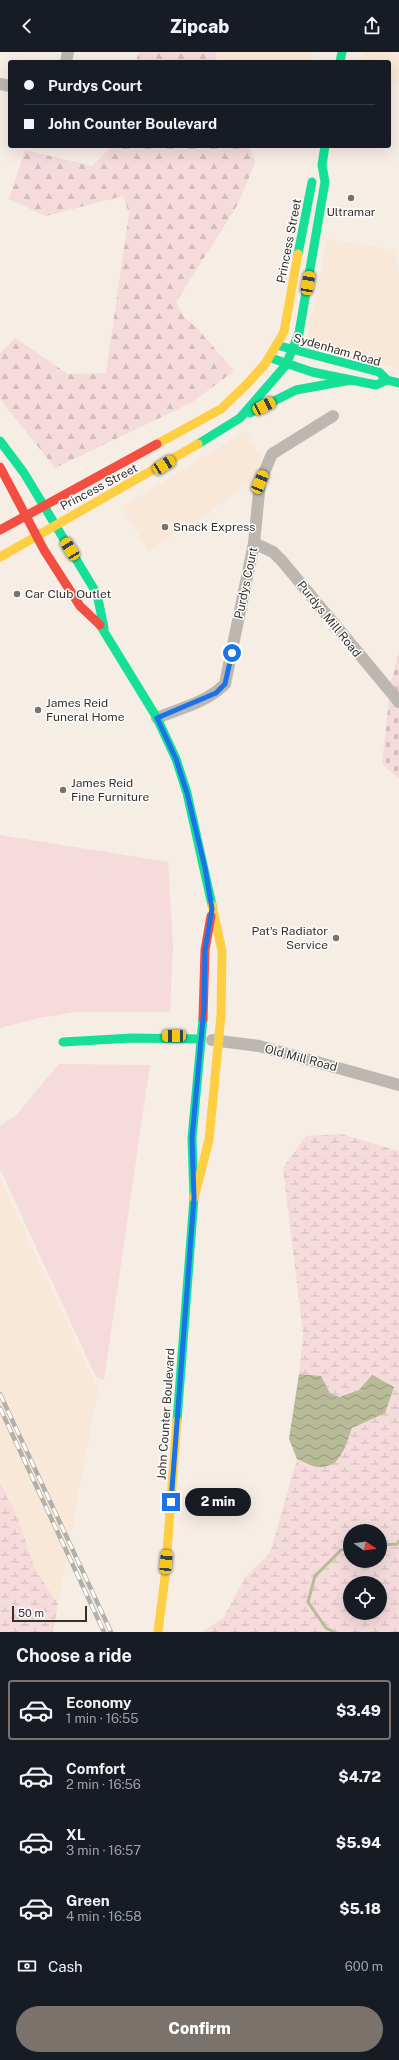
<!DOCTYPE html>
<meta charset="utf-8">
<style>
:root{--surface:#171b24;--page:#20242c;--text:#f1f3f6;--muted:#9ea1a6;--line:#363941;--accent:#7a726b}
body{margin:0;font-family:"Public Sans",sans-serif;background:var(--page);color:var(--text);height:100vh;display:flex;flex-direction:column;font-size:15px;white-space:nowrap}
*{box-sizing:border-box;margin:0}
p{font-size:13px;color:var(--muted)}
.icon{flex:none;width:22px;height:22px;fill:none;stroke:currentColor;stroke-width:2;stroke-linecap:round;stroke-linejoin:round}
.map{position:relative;height:1580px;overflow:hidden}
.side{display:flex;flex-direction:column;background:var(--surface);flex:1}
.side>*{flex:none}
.banner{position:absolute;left:8px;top:8px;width:383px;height:88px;border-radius:4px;box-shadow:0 4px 16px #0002;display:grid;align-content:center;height:88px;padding:0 16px;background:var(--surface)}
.needle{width:26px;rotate:103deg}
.controls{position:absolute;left:343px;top:1472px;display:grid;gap:8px}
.controls a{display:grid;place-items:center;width:44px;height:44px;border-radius:50%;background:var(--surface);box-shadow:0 4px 16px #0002;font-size:20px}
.scale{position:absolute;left:12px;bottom:10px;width:75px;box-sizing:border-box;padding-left:4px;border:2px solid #373029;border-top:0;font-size:11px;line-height:14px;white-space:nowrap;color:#373029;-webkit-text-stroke:3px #fdfdfd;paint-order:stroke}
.end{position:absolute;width:18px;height:18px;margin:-9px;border:5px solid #1a73e8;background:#fff;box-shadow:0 0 0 2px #fff}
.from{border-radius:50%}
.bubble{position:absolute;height:28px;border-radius:14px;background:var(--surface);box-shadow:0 4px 16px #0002;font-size:13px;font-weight:800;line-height:28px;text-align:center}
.car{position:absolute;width:12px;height:24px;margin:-12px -6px;border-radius:5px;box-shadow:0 0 3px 1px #0007;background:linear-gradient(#f5c518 24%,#345 0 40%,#f5c518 0 76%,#345 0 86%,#f5c518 0)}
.banner b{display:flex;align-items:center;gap:14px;height:38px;font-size:15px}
.banner b+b{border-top:1px solid var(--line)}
.banner i{width:10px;height:10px;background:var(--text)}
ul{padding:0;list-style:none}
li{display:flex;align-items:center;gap:12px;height:60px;margin:0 8px 6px;padding:0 8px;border:2px solid transparent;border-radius:4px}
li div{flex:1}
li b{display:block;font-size:15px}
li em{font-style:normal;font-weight:800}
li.active{border-color:var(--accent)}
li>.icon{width:36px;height:36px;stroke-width:1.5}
h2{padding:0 16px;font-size:18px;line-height:48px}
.pay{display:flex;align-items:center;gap:10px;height:44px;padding:0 16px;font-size:15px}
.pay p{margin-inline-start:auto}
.cta{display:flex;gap:8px;margin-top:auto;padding:8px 16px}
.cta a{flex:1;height:46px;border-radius:24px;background:var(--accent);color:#fff;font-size:16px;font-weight:800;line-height:46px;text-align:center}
header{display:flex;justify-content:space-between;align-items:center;height:52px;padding:0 16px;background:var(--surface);font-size:18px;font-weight:800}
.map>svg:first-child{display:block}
.built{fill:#f9e7d7}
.green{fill:#f5dbdb}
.forest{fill:url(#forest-firs)}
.wetland{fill:url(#wetland-marsh);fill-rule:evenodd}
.cemetery{fill:url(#cemetery-stones)}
.water{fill:url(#water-waves)}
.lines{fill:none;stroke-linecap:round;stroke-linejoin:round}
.stream{stroke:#b7bb97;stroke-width:3}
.street{stroke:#bcb8b1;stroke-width:12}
.fast{stroke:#16e098;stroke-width:9}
.slow{stroke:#ffcf43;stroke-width:9}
.jam{stroke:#f24e42;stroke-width:9}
.rail-casing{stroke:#b3afa9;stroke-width:4.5}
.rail{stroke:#fdfdfd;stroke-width:3;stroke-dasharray:9;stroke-linecap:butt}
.route{stroke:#1a73e8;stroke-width:5}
.poi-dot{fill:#7a726b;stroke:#fdfdfd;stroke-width:1.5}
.labels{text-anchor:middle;stroke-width:3;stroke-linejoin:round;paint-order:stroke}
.poi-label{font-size:12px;fill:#373029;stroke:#fdfdfd;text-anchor:start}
.street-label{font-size:12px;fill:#373029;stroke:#fdfdfd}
</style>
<header><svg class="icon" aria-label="back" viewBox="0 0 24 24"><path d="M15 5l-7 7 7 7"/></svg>Zipcab<svg class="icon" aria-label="share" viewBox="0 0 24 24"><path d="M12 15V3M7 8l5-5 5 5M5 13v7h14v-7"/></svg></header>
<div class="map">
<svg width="399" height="1580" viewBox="0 0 399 1580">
<defs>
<pattern id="forest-firs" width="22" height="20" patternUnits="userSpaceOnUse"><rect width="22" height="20" fill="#f5dbdb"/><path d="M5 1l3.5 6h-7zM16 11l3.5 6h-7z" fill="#d3bcbc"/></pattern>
<pattern id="wetland-marsh" width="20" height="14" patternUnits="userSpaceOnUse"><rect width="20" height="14" fill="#f5dbdb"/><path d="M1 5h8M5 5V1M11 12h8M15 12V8" fill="none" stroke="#d3bcbc"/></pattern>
<pattern id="cemetery-stones" width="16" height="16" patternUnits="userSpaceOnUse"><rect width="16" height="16" fill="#f5dbdb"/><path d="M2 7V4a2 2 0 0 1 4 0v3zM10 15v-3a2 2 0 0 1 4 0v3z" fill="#d3bcbc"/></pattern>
<pattern id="water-waves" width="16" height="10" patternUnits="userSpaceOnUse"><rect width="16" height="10" fill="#b7bb97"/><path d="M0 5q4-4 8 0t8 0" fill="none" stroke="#96987b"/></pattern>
</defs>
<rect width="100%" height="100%" fill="#f6ede5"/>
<path class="built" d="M217,0h97l-2,10h-96z
M363,0h36v31l-10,-1v-20h-28z
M327,187l67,11 5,22v97l-86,-21 -6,-6z
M246,379l15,27 -7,22 -46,33 -60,37 -26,-43z
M0,1126l98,211 -40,215 -23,-35 -17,-50 -18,-37z"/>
<path class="green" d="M0,783l168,27 5,83 -3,67h-95l-36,6 -39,10z
M59,1012l91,1 -46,315 -8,-3 -96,-208v-43l16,-11z"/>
<path class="forest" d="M139,0h78l-1,10h-80z
M112,94h138l5,17 -17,41 -62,98 9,16 11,9 38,44 -43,32 -136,65 -55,-69v-46l15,-15 53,36 38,-1 23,-160 -6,-17 -77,20 -37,-17 16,-49 67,16z"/>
<path class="wetland" d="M341,1082l58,17v481h-197l22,-15 22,-41 24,-23 27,-94 21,8 24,-13 10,-26 33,-16 -13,-37 -13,15 -20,7 -9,-4 -9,-17 -22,-2 4,-40 -20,-166 23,-32zM350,1479h30v30h-30zM350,1531h30v30h-30z
M0,1430l18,37 17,50 23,35 -5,28h-53z"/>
<path class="cemetery" d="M399,600v127l-17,-15 9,-82z"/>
<path class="water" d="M299,1322l22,2 9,17 9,4 20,-7 13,-15 22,12 -9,26 -33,15c-6,16 -11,41 -34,39 -6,0 -15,-6 -21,-8l-8,-20z"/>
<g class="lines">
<path class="stream" d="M380,1493l17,-1 2,-3
M334,1580l-8,-4 -18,-26 7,-26 26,-26 9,-1"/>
<path class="street" d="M66,10l2,-10
M0,32l10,2
M254,491l19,9 9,9 117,141
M157,666c24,-10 49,-15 68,-34l29,-141 6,-61 12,-28 61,-38
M212,988l47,6 140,39"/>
<path class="fast" d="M340,10l2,-10
M298,202l14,-72
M280,294l99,26 8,8 12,3
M274,307l38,13 64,13 11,-5
M250,361l46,-23 55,-10
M0,389l24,32 73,121 7,34
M198,392l42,-26 46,-53 13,-32 26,-151 -3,-17 3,-19
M100,573l57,93 19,41 11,34 25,112
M63,990l69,-4 69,1
M177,1369l17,-223 -2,-60 11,-119"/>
<path class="slow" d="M157,392l64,-35 27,-26 17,-19 19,-32 14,-78
M0,505l198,-113
M194,1146l15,-58 12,-125 1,-64 -10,-46
M158,1580l7,-55 12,-156"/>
<path class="jam" d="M0,415l44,83 36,56 20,19
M0,478l157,-86
M203,967l2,-69 6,-34"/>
<g class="rail-casing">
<path id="rail" d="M0,1342l111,238
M0,1356l104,224"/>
</g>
<use href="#rail" class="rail"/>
</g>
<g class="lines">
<path class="route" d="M171,1450l23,-304 -2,-60 12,-130 1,-58 7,-41 -7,-41 -18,-75 -11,-34 -19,-41 59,-25 9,-9 7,-31"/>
</g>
<g class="poi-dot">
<circle cx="351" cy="146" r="4"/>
<circle cx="165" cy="475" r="4"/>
<circle cx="17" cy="542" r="4"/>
<circle cx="38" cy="658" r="4"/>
<circle cx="63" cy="738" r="4"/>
<circle cx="336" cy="886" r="4"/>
</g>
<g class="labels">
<g class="poi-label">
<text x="351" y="164" text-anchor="middle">Ultramar</text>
<text x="173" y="479">Snack Express</text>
<text x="25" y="546">Car Club Outlet</text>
<text x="46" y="655">James Reid<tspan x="46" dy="14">Funeral Home</tspan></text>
<text x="71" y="735">James Reid<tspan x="71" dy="14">Fine Furniture</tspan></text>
<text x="328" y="883" text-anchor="end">Pat's Radiator<tspan x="328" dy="14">Service</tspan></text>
</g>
<g class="street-label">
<text transform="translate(289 189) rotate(-79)" y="4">Princess Street</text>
<text transform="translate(337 298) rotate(16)" y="4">Sydenham Road</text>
<text transform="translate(99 435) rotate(-28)" y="4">Princess Street</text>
<text transform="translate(246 531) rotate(-78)" y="4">Purdys Court</text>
<text transform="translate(329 567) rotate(51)" y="4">Purdys Mill Road</text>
<text transform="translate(301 1006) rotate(15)" y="4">Old Mill Road</text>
<text transform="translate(166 1362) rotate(-86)" y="4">John Counter Boulevard</text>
</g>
</g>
</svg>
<div class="controls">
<a><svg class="needle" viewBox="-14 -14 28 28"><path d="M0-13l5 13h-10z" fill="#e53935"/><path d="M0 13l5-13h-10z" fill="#9ea1a6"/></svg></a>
<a><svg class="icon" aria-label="locate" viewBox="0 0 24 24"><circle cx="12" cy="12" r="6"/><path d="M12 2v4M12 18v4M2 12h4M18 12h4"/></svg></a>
</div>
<div class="scale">50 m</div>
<i class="end from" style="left:232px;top:601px"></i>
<i class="end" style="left:171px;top:1450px"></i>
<div class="bubble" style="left:185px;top:1436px;width:66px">2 min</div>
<i class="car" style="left:308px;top:231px;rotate:10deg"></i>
<i class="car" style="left:264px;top:354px;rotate:63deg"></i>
<i class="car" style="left:164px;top:413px;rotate:58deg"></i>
<i class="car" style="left:260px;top:430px;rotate:22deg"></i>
<i class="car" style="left:70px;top:497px;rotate:328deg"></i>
<i class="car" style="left:174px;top:984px;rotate:269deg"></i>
<i class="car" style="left:166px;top:1510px;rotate:5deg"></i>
<div class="banner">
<b><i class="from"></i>Purdys Court</b>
<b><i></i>John Counter Boulevard</b>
</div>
</div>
<section class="side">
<h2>Choose a ride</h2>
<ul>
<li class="active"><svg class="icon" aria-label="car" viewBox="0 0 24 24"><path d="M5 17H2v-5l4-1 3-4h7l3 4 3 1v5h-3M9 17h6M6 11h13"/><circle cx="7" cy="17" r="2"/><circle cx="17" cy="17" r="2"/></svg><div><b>Economy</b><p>1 min · 16:55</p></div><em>$3.49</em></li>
<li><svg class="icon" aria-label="car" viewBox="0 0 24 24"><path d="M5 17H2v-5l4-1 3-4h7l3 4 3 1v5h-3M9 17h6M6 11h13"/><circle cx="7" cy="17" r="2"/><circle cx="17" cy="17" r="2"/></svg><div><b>Comfort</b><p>2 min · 16:56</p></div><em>$4.72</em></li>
<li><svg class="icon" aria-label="car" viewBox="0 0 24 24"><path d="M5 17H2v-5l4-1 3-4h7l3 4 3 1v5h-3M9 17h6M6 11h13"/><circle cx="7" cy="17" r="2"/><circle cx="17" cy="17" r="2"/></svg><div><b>XL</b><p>3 min · 16:57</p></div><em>$5.94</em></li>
<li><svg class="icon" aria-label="car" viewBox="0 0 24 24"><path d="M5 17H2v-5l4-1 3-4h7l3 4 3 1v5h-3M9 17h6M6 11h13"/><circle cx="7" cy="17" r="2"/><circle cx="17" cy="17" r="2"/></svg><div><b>Green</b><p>4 min · 16:58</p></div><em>$5.18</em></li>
</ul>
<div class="pay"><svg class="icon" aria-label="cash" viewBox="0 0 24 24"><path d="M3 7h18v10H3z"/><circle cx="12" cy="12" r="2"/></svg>Cash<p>600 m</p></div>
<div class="cta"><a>Confirm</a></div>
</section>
